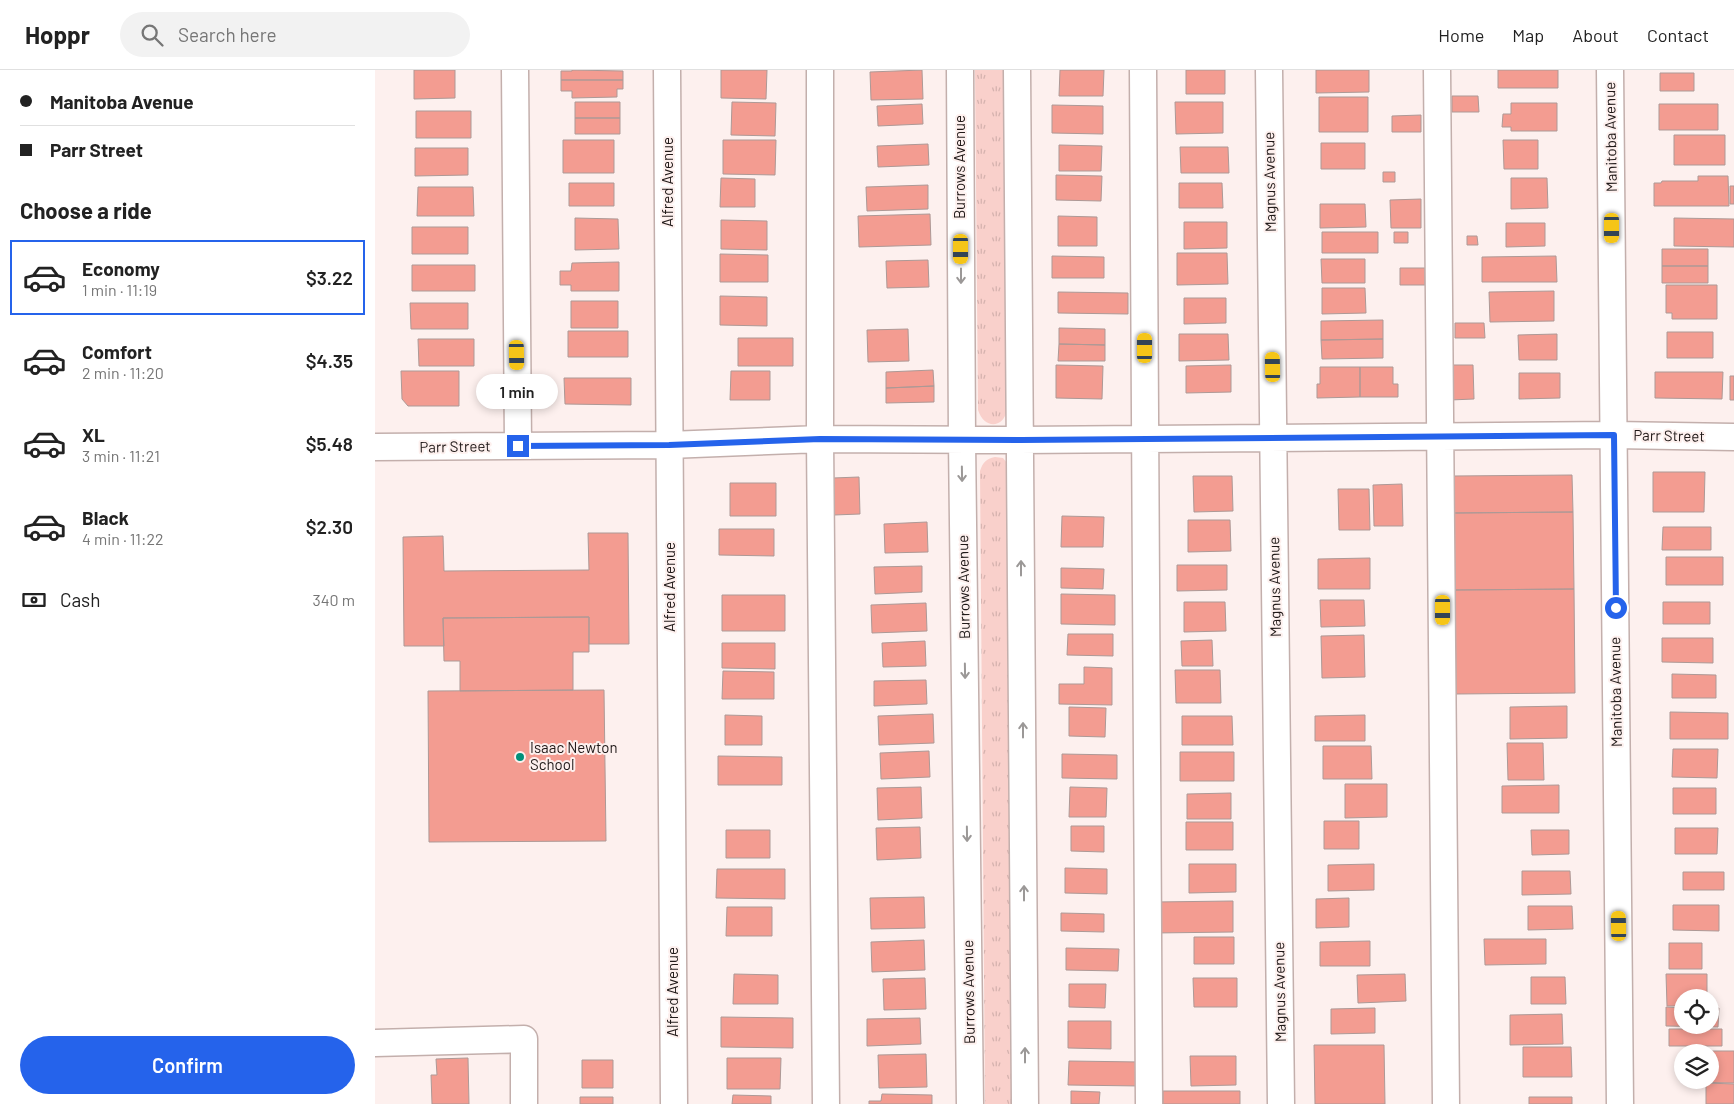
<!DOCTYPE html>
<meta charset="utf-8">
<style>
:root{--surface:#fff;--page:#f2f2f2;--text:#222;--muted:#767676;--line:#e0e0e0;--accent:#2563eb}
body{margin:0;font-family:Barlow,sans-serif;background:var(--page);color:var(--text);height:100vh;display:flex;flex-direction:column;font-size:19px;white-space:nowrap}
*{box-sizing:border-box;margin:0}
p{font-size:16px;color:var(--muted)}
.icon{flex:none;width:28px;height:28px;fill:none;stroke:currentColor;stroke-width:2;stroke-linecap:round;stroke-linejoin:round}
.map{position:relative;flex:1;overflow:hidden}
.side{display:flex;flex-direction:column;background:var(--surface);width:375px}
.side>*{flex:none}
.banner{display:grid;align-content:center;height:110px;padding:0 20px;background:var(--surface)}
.fabs{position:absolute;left:1299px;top:919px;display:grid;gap:10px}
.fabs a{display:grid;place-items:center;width:45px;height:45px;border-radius:50%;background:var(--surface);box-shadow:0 2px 8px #0003;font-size:25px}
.end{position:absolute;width:22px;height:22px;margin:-11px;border:6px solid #2563eb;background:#fff;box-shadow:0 0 0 2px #fff}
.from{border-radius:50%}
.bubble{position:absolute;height:35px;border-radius:18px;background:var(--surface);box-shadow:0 2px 8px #0003;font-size:16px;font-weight:600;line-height:35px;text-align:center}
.car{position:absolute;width:15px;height:30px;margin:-15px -8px;border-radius:6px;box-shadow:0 0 4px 1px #0007;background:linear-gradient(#f5c518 24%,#345 0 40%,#f5c518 0 76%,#345 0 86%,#f5c518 0)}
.banner b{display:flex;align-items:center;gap:18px;height:48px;font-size:19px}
.banner b+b{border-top:1px solid var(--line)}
.banner i{width:12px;height:12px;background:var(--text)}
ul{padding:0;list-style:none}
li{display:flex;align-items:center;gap:15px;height:75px;margin:0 10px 8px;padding:0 10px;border:2px solid transparent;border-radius:0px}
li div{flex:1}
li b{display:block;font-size:19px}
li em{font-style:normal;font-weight:600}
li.selected{border-color:var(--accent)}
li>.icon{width:45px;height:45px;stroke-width:1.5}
h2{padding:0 20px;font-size:22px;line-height:60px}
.pay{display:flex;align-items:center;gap:12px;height:55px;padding:0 20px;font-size:19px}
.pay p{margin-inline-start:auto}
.primary-button{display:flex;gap:10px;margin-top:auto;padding:10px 20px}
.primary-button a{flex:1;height:58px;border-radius:30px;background:var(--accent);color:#fff;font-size:20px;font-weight:600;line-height:58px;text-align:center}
header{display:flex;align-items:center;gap:30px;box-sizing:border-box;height:70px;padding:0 25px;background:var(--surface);border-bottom:1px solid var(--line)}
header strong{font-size:24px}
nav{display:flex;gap:28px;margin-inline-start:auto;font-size:18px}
.search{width:350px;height:45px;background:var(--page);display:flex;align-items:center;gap:12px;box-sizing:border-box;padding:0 18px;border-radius:28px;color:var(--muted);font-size:19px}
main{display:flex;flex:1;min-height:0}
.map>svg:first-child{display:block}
.grass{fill:url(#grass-tufts)}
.building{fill:#f39c91;stroke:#ad9996}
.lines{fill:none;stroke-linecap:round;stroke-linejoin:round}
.minor-casing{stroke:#c3afac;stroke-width:29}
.minor{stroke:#fff;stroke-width:26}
.oneway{stroke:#9b9897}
.route{stroke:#2563eb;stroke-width:6}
.poi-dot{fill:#01907a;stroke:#fdf0ee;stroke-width:2}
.labels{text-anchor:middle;stroke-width:4;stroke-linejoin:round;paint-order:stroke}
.street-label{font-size:15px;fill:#201918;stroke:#fdf0ee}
.poi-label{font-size:15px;fill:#201918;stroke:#fdf0ee;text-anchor:start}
</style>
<header>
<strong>Hoppr</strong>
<div class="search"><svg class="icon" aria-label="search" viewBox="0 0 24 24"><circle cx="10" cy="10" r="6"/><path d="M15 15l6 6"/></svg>Search here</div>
<nav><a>Home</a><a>Map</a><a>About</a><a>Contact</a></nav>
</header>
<main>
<section class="side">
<div class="banner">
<b><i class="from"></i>Manitoba Avenue</b>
<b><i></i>Parr Street</b>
</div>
<h2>Choose a ride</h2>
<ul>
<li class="selected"><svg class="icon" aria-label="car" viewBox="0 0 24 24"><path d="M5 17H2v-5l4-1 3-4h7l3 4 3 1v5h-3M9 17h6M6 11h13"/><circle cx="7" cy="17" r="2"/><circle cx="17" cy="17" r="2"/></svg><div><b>Economy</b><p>1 min · 11:19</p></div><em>$3.22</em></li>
<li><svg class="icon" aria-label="car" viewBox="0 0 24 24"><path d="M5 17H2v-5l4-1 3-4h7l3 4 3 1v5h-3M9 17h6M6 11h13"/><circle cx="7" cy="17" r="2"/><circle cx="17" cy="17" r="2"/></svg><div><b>Comfort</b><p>2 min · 11:20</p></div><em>$4.35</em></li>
<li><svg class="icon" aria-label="car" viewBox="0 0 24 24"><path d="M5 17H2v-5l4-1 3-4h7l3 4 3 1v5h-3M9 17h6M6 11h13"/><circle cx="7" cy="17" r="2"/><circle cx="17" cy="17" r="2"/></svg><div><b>XL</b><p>3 min · 11:21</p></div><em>$5.48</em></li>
<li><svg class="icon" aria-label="car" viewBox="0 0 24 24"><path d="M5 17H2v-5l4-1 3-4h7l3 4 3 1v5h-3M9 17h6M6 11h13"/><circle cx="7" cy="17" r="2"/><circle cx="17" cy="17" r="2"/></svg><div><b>Black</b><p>4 min · 11:22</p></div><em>$2.30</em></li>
</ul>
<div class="pay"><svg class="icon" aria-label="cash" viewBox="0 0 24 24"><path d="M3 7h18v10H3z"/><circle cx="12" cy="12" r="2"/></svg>Cash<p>340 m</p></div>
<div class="primary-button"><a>Confirm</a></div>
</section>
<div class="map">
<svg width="1359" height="1034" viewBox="0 0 1359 1034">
<defs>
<pattern id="grass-tufts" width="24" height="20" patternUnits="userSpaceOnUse" patternTransform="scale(1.25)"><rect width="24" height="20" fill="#f9d0cb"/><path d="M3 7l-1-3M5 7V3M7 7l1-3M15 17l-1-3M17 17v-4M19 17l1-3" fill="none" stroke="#d5b2ae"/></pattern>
</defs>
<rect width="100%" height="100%" fill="#fdf0ee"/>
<path class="grass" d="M600,0h29l3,340c-4,19 -23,19 -29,0z
M620,387l8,1 4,5 8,641h-30l-5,-633c3,-9 6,-12 15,-14z"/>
<path class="building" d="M39,0h41v28l-41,1z
M197,0l51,1v9h-62v-9h11z
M346,0h46l-1,29 -45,-1z
M547,0l1,29 -52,1 -1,-28z
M685,0h44l-1,26h-44z
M811,0h39v24h-39z
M941,0h53v22l-53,1z
M1123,0h60v18h-60z
M1285,3h34v18h-34z
M186,10h62v9h-6v8l-45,1v-7h-11z
M1077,26h26l1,16h-27z
M944,27h49v35h-49z
M200,32h45v16h-45z
M357,32l44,1 -1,33 -44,-1z
M800,32h48v31l-47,1z
M1136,33h46v28h-46v-4h-9l1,-13h8z
M547,34l1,20 -45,2 -1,-20z
M1284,34h59v26h-59z
M677,35l51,1v28l-51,-1z
M41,41h55v27h-55z
M1046,45v17h-29v-16z
M200,48h45v16h-45z
M1299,65h51v30h-51z
M188,70h51v33h-51z
M348,70h53l-1,35 -52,-1z
M1128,70h35v29h-34z
M946,73h44v26h-44z
M553,74l1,21 -51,2 -1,-21z
M684,75l43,1 -1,25h-42z
M805,77h48l1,26h-48z
M40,78h53v27l-53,1z
M1008,102h12v10h-12z
M681,105l46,1 -1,25 -45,-1z
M1323,106h30l1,30h-75v-23h7l1,-2h36z
M346,108l34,1v28h-35z
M1136,108h36l1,30 -37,1z
M194,113h45v23h-45z
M804,113h43l1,25h-44z
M553,115v24l-61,2 -1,-24z
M1355,116h4v18h-4z
M43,117h55l1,29h-57z
M1046,129v29h-30l-1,-28z
M945,134h45l1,23 -46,1z
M555,144l1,31 -72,2 -1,-31z
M683,146l39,1v29h-39z
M200,148l43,1 1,30 -44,1z
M1299,148l60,1v28l-60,-1z
M346,150l46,1v29l-46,-1z
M809,152h43v26l-43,1z
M1131,153h39v23l-39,1z
M37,157h56v27h-56z
M947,162h56v21h-56z
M1019,162h14v11h-14z
M1092,166h10l1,9h-11z
M1287,179h46v17h-46z
M802,183h50l1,31 -51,1z
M345,184l48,1v27h-48z
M677,186l52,1v21h-52z
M1181,186l1,26h-75v-25z
M946,189h44v24h-43z
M553,190l1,27 -42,1 -1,-27z
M244,192v29h-48v-6h-11v-14h11l1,-8z
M37,195h63v26h-63z
M1287,196h46v17h-46z
M1025,198h25v17h-25z
M1291,215h51v34h-45v-6h-6z
M947,218h43l1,25 -44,1z
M1179,221v30l-64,1 -1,-30z
M683,222l70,1v21l-70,-1z
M345,226l47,1v29l-47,-1z
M809,228h42v25l-42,1z
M196,231h47v27h-47z
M35,233h58v26h-57z
M1008,250v19l-62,1v-19z
M1080,253h29l1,15h-30z
M684,258l46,1v16l-46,-1z
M533,259l1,32 -41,1 -1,-32z
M193,261h60v26h-60z
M1292,262h46v26h-46z
M804,264h49l1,26 -50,1z
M1182,264v26h-38l-1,-25z
M363,268h55v28h-55z
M43,269h56v27h-55z
M1008,269v19l-61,1 -1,-19z
M684,274l46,1v16h-47z
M681,295l47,1 -1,33 -46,-1z
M856,295v27l-45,1v-27z
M1075,295h23l1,34 -24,1z
M945,297h40v30l-43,1v-14h3z
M985,297h33v17h5v13h-38z
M558,300l1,16 -48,2v-16z
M26,301h58v35h-51l-6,-7z
M356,301h39v29h-40z
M1280,302h68l-1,27 -67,-1z
M1144,303h41v25l-41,1z
M1355,306h4v24h-4z
M189,308h67v27l-66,-1z
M559,316v16l-48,1v-15z
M1278,402h52l-1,40h-51z
M1197,405l1,37 -119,1 -1,-37z
M818,406h39l1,35 -39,1z
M484,407l1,37 -26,1 -1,-37z
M355,413h46v33h-46z
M1027,414l1,42h-29l-1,-41z
M963,419h31l1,41h-31z
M1198,442l1,77 -119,1 -1,-77z
M687,446l42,1 -1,30h-42z
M813,450h42l1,31 -43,1z
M552,452l1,30 -43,1 -1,-29z
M1288,457h48v23h-49z
M344,459h55v27l-55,-1z
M213,463h40l1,111h-40v-27l-146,1 1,28h-40l-1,-109 40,-1 1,35 145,-1z
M1291,487h57v28h-57z
M995,488v31h-52v-30z
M802,495h50v25l-50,1z
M547,496v26l-47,2 -1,-27z
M686,498l43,1 -1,20 -42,-1z
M1199,519l1,104 -119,1 -1,-104z
M686,524l54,1v30l-54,-1z
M347,525h63v36h-63z
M945,530h44l1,26 -44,1z
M809,532h41l1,29 -42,1z
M1288,532h47v22h-47z
M551,533l1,28 -55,2 -1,-28z
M214,547v35h-16v38l-113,1v-30h-16l-1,-43z
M693,564h45v22l-46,-1z
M989,565l1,42 -43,1 -1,-42z
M1287,568h51v25l-51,-1z
M837,570l1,26h-31l-1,-25z
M550,571l1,25 -43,1 -1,-24z
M347,573h53v26l-53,-1z
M709,597l28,1v37l-53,-1v-20h25z
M800,600h45l1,33h-45z
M348,601l51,1v27h-52z
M1297,604l44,1v23h-44z
M551,610l1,24 -53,2v-25z
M229,620l2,151 -177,1 -1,-151z
M1192,636v32l-57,1v-32z
M694,637l37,1 -1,29 -36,-1z
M1295,642l58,1v26h-58z
M558,644l1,29 -55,2 -1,-29z
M350,645l37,1v29h-37z
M990,645v26h-50v-25z
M807,646h50l1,29h-51z
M1132,673h36l1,37h-36z
M948,676h48l1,33h-49z
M1298,679h45l-1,29 -45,-1z
M554,681l1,26 -49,2 -1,-26z
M805,682h54v29h-54z
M687,684l55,1v24l-55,-1z
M343,686l64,1v28h-64z
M970,714h42v33l-42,1z
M1184,715v28h-57v-27z
M546,717l1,31 -44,2 -1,-32z
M695,717l37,1 -1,29h-37z
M1298,718h43v26h-43z
M856,723v26h-44v-25z
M949,751h35v28h-35z
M811,752h47v28h-47z
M696,756h33v26l-33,-1z
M545,757l1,31 -44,2 -1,-32z
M1300,758h43l-1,26h-42z
M351,760h44v28h-44z
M1156,760h38v24l-37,1z
M814,794h47v28l-47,1z
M999,794v26l-46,1v-26z
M690,798l42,1v25l-42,-1z
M342,799h68v30l-69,-1z
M1147,801h48l1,23 -49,1z
M1308,802h41v18h-41z
M549,827l1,31 -54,1 -1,-31z
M974,828v29l-33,1v-29z
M858,831v31l-78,1v-31z
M1298,835h46v26l-46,-1z
M1153,836h44l1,23 -45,1z
M352,837h45v29h-46z
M686,843l43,1v18l-43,-1z
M819,867h40v27h-40z
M1109,869h62v25l-61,1z
M549,870l1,30 -53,2 -1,-30z
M995,871v25h-50v-24z
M1294,873h33v26h-33z
M691,878l53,1 -1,22 -52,-1z
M359,904l44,1v29h-45z
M1030,904l1,27 -48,2 -1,-28z
M1291,904h41v24h-24v8h-16z
M1156,907h34l1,27h-35z
M550,908l1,31 -42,1 -1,-31z
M818,908h44v29h-43z
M694,914h37l-1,24 -36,-1z
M1291,937l17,1v17h27v-17h9l-1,19 -52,-1z
M1000,938v25l-44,1v-25z
M1187,944l1,30 -53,1v-30z
M346,947l72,1v30l-72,-1z
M545,948l1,26 -54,2v-27z
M693,951h43v28l-43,-1z
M1294,959h53v17h-53z
M939,975h70l1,59h-70z
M1148,977h48l1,30h-49z
M1310,981h49v32l-49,-1v-2h25v-28h-25z
M551,984l1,33 -48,1 -1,-33z
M815,986h46v29l-45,1z
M93,988l1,46h-37l-1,-29h6l-1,-16z
M352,988h54l-1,31h-53z
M207,990h31v28h-31z
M694,991l71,1v24l-72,-1z
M1331,1013l28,1v20h-28z
M696,1021l29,1 -1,12h-28z
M788,1021h77v13h-77z
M507,1024l50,1v9h-63v-3h12z
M358,1025l38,1v8h-39z
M205,1027h33v7h-33z
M1154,1027h43v7h-43z"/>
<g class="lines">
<g class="minor-casing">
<path id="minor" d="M140,0l3,376
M292,0l7,1034
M445,0v369l6,665
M585,0l2,370 8,664
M642,0l8,1034
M768,0l6,1034
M894,0l12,1034
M1062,0l9,1034
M1235,0l10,1034
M0,377l294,-2 151,-6 200,1 594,-5 120,2
M0,973l149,-4v65"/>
</g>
<use href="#minor" class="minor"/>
</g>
<defs><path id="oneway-shaft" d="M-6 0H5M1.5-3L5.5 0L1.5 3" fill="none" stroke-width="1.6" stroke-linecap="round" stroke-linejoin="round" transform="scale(1.25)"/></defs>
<g class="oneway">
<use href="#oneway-shaft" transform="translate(586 206) rotate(90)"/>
<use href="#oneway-shaft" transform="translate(587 404) rotate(89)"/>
<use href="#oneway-shaft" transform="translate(646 498) rotate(-90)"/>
<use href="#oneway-shaft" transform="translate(590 601) rotate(89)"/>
<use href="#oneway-shaft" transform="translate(648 660) rotate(-90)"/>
<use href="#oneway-shaft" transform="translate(592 764) rotate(89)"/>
<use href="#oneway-shaft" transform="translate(649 823) rotate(-90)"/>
<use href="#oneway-shaft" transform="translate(650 985) rotate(-90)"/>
</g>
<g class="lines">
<path class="route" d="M143,376l151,-1 151,-6 201,1 593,-5 2,173"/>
</g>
<circle class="poi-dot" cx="145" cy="687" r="5"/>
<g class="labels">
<g class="street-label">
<text transform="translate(1236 67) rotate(-91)" y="5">Manitoba Avenue</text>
<text transform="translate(585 97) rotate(-90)" y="5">Burrows Avenue</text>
<text transform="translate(293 112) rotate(-90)" y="5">Alfred Avenue</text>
<text transform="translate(895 112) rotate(-91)" y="5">Magnus Avenue</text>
<text transform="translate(1294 366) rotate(1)" y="5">Parr Street</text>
<text transform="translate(80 377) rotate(-1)" y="5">Parr Street</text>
<text transform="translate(295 517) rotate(-90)" y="5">Alfred Avenue</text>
<text transform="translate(589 517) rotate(-91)" y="5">Burrows Avenue</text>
<text transform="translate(900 517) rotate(-91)" y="5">Magnus Avenue</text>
<text transform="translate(1241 622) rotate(-91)" y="5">Manitoba Avenue</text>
<text transform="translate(298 922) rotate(-90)" y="5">Alfred Avenue</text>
<text transform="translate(594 922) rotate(-91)" y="5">Burrows Avenue</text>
<text transform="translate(905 922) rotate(-91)" y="5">Magnus Avenue</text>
</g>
<g class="poi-label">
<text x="155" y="683">Isaac Newton<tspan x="155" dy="17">School</tspan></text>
</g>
</g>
</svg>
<div class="fabs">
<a><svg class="icon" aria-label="locate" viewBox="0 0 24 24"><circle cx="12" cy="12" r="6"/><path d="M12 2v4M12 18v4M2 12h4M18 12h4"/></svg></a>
<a><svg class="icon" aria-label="layers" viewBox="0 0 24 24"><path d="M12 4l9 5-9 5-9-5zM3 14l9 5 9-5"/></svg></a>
</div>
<i class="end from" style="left:1241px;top:538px"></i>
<i class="end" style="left:143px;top:376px"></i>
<div class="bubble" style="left:101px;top:304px;width:82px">1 min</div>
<i class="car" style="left:1237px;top:158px;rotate:180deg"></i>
<i class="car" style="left:586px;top:179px;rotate:180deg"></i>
<i class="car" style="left:770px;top:278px;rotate:0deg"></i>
<i class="car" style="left:142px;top:285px;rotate:179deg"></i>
<i class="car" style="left:898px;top:297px;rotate:359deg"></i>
<i class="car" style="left:1068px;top:540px;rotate:180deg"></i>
<i class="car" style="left:1244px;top:856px;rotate:359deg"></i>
</div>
</main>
